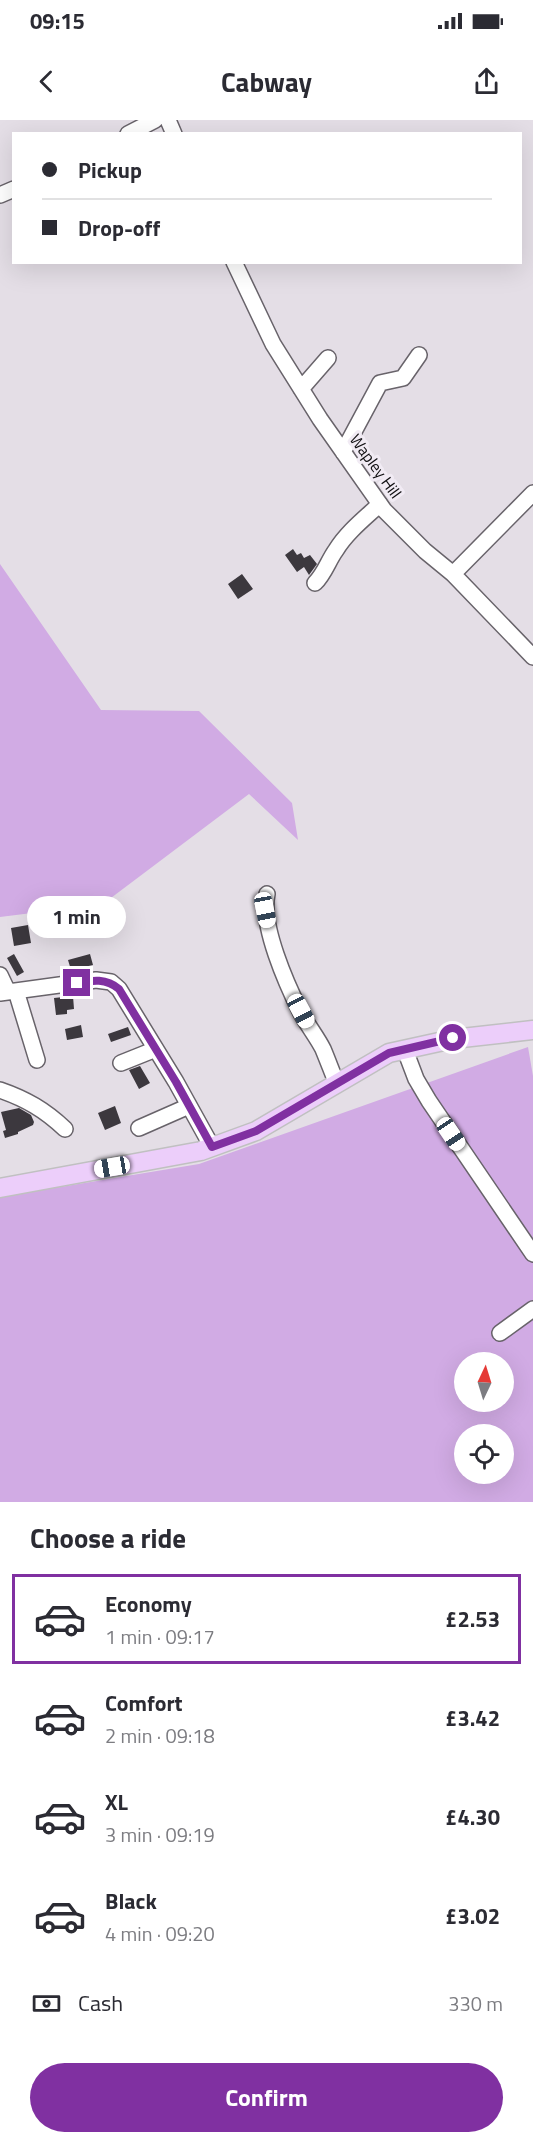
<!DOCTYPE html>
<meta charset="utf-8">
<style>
:root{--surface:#fff;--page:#f7f7f7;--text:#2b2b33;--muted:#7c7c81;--line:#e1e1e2;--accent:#8030a1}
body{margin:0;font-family:"Titillium Web",sans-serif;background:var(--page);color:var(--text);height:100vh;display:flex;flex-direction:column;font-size:22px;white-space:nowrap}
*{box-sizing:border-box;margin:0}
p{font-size:20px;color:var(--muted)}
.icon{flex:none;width:33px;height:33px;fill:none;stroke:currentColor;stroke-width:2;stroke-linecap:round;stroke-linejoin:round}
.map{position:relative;height:1382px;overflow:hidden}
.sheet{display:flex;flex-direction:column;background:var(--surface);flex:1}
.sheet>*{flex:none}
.hud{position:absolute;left:12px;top:12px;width:510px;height:132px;border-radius:0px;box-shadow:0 6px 24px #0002;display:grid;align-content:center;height:132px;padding:0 30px;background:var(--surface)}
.needle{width:39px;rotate:4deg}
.fabs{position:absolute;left:454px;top:1232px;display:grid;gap:12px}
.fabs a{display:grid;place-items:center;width:60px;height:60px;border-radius:50%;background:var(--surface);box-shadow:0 6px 24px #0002;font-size:30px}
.end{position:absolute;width:27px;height:27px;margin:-14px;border:8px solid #8030a1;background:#fff;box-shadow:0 0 0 3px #fff}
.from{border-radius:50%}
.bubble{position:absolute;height:42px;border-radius:21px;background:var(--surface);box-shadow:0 6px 24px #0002;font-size:20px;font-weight:700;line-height:42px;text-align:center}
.car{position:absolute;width:18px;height:36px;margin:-18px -9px;border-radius:8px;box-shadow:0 0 4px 2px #0007;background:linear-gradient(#fff 24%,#345 0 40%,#fff 0 76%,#345 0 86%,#fff 0)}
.hud b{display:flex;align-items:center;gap:21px;height:57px;font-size:22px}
.hud b+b{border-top:2px solid var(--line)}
.hud i{width:15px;height:15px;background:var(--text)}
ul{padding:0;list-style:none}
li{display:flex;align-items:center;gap:18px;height:90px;margin:0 12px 9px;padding:0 18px;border:3px solid transparent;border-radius:0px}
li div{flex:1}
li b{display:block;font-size:22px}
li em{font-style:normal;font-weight:700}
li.on{border-color:var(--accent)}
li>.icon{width:54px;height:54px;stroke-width:1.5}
h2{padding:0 30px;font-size:27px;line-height:72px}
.pay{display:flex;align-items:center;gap:15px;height:66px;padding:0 30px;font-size:22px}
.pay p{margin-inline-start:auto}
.action{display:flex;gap:12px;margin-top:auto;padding:12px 30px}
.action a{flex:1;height:69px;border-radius:36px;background:var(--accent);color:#fff;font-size:24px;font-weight:700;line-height:69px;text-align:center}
.status{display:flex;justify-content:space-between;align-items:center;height:42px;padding:0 30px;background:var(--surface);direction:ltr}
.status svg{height:16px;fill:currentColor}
header{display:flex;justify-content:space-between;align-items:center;height:78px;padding:0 30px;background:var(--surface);font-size:27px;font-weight:700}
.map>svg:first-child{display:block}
.green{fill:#d1abe4;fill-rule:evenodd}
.building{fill:#3c383e}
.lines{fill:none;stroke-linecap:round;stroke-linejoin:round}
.minor-casing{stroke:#68636a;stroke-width:18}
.major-casing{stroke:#c0c0c1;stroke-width:21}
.minor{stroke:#fff;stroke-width:15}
.major{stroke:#eccefa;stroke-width:18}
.route{stroke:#8030a1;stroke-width:8}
.labels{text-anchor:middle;stroke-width:6;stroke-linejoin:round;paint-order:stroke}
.street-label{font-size:16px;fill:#0e0d0f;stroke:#f1ebf4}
</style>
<div class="status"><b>09:15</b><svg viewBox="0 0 49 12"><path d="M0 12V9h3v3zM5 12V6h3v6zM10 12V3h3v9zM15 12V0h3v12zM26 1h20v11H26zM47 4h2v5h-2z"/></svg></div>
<header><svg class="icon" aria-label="back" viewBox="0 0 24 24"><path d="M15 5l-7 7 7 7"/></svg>Cabway<svg class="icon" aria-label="share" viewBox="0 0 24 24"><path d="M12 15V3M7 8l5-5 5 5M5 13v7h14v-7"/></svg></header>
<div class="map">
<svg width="533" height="1382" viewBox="0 0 533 1382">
<rect width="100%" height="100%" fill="#e4dee6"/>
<path class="green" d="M0,444l101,146 98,1 93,92 6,37 -49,-46 -162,122 -7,-9 -80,10z
M528,927l5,29v426h-533v-305l199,-33zM465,1242h39v39h-39zM465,1314h39v39h-39z"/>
<path class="building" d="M293,429l4,6 4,-2 3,5 6,-3 7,9 -8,11 -5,-8 -7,5 -12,-17z
M242,454l11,15 -15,10 -10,-15z
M28,805l3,18 -17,3 -3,-18z
M14,834l10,18 -7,4 -10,-18z
M90,834l3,11 -22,5 -3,-10z
M73,876l1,13 -7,1v4l-11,1 -2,-17z
M81,905l2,12 -16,3 -2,-11z
M128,907l3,8 -20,7 -3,-8z
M140,946l10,17 -11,6 -10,-19z
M115,986l6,17 -16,7 -7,-17z
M19,988l12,7 3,7 -1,3 -15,7v2l-13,4 -2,-7 3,-1 -5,-18z"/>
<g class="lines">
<g class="minor-casing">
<path id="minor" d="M168,0l6,14
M128,14l27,-14
M0,75l14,-6
M234,142l39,82 47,75 64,91 41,41 28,23 80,83
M301,269l27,-31
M343,332l37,-69 23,-5 16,-23
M453,454l80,-81
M315,463c10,-10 13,-22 21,-33 11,-18 29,-32 44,-46
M267,774c-7,31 20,91 34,119 7,13 16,24 22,36 5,12 9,23 14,35
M0,855l8,17
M16,871l21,69
M0,873l96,-13 15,2 8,7 57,93 36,65
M405,930l11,29 13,22 104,153
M121,943l35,-14
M0,970c26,9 45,20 65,39
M139,1008l50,-22
M500,1213l33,-24"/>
</g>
<g class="major-casing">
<path id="major" d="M0,1068l201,-37 55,-20 133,-78 64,-14 80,-9"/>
</g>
<use href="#minor" class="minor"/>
<use href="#major" class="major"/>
</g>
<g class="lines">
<path class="route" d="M77,863c16,-3 29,-5 42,6l57,93 36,65 44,-16 133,-78 64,-15"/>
</g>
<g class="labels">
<g class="street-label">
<text transform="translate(376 346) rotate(54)" y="6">Wapley Hill</text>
</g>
</g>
</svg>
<div class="fabs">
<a><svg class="needle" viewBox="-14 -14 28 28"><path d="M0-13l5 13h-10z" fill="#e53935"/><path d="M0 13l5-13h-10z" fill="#7c7c81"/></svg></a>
<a><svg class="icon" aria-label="locate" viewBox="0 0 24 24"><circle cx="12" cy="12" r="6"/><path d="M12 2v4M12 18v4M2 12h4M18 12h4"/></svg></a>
</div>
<i class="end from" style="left:453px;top:918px"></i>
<i class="end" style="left:77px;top:863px"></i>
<div class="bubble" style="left:27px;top:776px;width:99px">1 min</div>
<i class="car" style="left:265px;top:790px;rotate:169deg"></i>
<i class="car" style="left:301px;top:891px;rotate:152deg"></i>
<i class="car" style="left:451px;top:1014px;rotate:146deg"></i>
<i class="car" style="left:112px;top:1047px;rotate:260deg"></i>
<div class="hud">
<b><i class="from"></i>Pickup</b>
<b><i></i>Drop-off</b>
</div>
</div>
<section class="sheet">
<h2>Choose a ride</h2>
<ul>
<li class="on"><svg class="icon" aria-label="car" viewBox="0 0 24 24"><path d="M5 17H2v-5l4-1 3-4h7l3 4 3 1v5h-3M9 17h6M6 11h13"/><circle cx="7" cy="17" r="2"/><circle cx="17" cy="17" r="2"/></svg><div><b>Economy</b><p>1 min · 09:17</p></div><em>£2.53</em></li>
<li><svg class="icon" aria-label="car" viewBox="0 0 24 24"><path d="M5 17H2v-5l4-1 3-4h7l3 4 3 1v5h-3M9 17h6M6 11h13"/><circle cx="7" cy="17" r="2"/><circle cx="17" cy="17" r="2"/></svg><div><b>Comfort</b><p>2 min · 09:18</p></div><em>£3.42</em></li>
<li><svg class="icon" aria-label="car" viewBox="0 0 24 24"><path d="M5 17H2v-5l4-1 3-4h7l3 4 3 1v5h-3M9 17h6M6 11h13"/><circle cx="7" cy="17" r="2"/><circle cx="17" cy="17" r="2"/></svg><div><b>XL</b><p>3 min · 09:19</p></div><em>£4.30</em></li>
<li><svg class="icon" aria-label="car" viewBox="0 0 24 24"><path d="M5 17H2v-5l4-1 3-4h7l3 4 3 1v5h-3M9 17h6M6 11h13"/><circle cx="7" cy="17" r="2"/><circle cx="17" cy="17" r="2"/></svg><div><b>Black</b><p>4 min · 09:20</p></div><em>£3.02</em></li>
</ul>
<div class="pay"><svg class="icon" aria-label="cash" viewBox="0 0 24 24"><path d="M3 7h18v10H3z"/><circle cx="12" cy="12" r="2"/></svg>Cash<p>330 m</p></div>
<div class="action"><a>Confirm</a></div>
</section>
